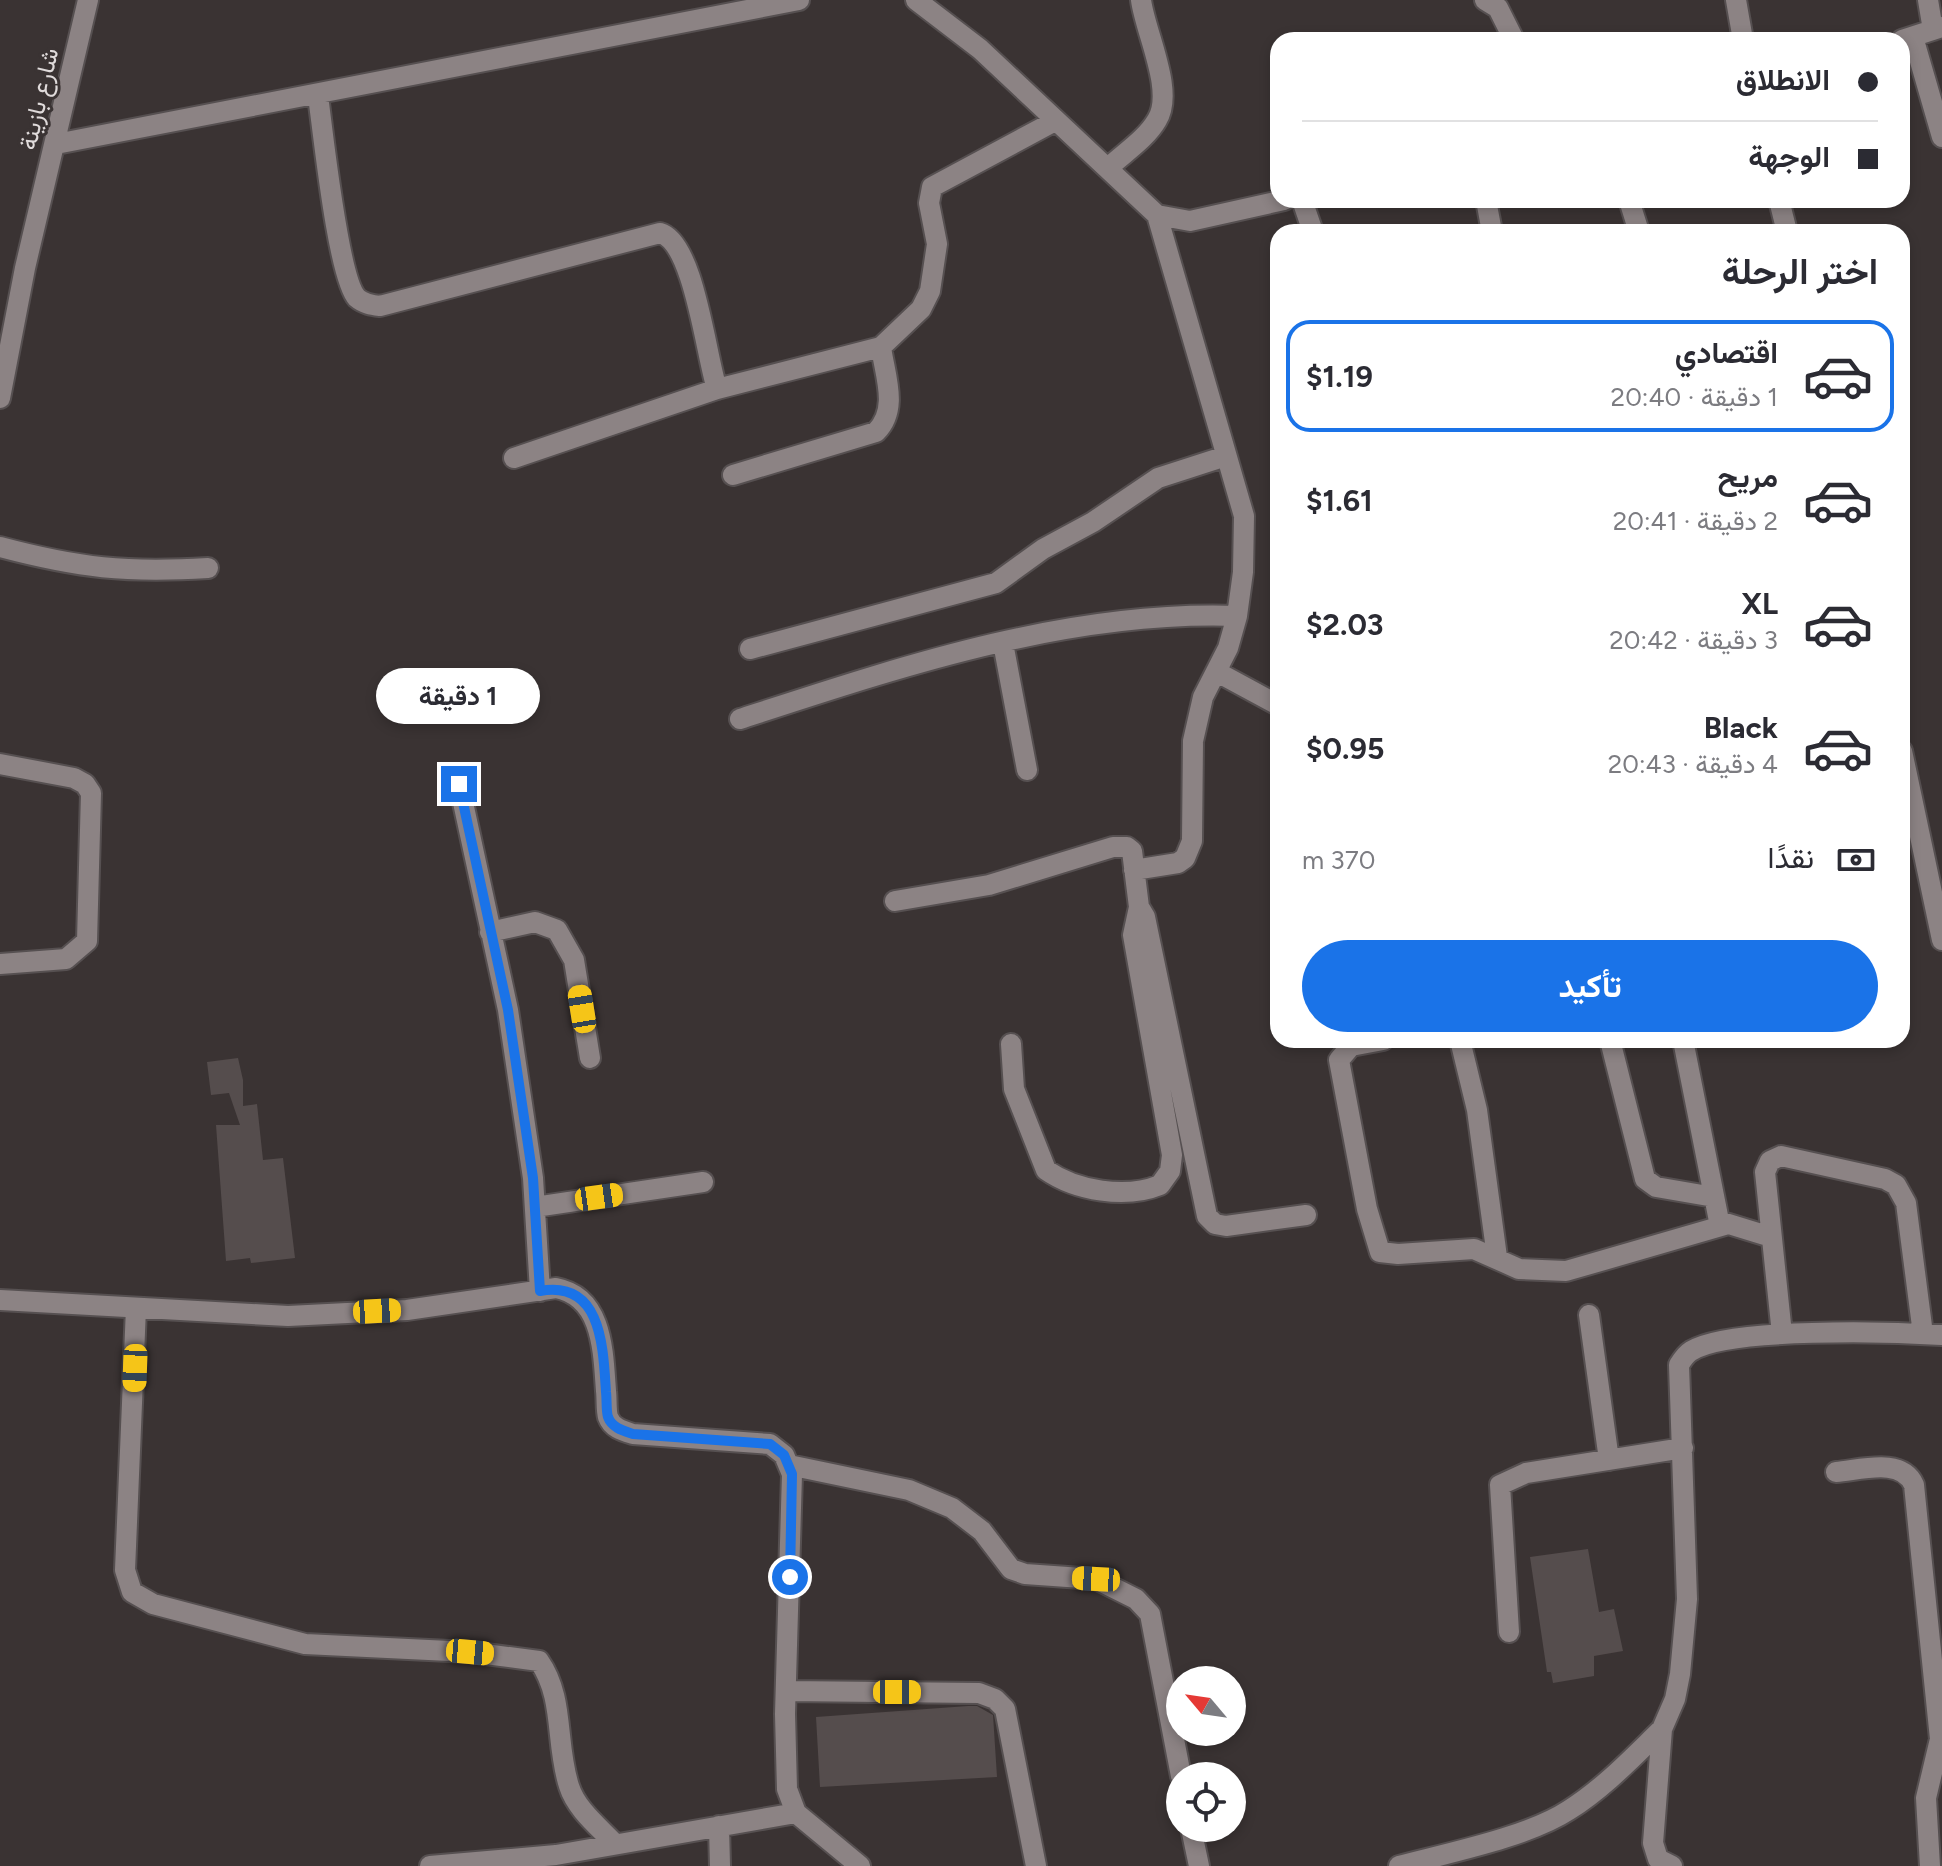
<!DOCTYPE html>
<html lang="ar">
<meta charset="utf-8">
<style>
:root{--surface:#fff;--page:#f2f2f3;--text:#2b2b33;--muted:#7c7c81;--line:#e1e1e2;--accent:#1a73e8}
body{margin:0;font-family:Figtree,Vazirmatn,sans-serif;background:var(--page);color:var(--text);direction:rtl;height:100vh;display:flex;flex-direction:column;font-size:30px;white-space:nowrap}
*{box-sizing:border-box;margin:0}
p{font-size:26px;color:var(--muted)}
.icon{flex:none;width:44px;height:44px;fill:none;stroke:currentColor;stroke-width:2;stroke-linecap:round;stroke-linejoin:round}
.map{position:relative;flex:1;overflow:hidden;direction:ltr}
.panel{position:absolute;left:1270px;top:224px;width:640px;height:824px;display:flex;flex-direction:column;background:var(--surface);border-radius:24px;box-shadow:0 4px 12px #0003;direction:rtl}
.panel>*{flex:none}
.top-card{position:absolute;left:1270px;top:32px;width:640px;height:176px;border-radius:24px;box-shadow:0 4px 12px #0003;direction:rtl;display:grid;align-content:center;height:176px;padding:0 32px;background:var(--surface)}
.needle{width:52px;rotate:299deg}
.buttons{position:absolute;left:1166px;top:1666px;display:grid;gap:16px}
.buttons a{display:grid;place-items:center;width:80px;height:80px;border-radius:50%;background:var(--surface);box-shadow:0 4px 12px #0003;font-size:40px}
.end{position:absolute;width:36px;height:36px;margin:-18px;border:10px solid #1a73e8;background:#fff;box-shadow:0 0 0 4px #fff}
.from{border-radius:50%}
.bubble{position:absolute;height:56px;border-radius:28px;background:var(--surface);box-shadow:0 4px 12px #0003;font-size:26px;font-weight:700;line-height:56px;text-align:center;direction:rtl}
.car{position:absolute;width:24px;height:48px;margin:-24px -12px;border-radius:10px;box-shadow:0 0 6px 2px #0007;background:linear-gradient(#f5c518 24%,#345 0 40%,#f5c518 0 76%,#345 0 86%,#f5c518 0)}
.top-card b{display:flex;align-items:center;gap:28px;height:76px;font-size:30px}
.top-card b+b{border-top:2px solid var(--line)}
.top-card i{width:20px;height:20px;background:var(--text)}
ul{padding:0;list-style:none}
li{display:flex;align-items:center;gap:24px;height:112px;margin:0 16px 12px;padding:0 16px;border:4px solid transparent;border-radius:24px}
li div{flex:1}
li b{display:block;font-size:30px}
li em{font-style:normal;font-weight:700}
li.selected{border-color:var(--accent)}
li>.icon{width:72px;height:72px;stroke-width:1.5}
h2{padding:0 32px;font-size:36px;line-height:96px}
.pay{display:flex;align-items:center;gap:20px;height:88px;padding:0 32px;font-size:30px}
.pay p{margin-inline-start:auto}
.primary-button{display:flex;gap:16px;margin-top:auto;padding:16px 32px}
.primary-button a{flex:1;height:92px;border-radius:48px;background:var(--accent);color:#fff;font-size:32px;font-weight:700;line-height:92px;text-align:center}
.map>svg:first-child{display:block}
.building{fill:#554d4d}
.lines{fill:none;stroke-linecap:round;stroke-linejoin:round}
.minor-casing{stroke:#565051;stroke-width:24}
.minor{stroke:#8c8384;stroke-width:20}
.route{stroke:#1a73e8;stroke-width:10}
.labels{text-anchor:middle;stroke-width:6;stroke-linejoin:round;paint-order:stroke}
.street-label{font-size:24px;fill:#e0dbdb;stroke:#3a3333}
</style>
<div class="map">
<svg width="1942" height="1866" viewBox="0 0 1942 1866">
<rect width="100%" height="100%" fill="#3a3333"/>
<path class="building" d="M238,1058l5,22v26l14,-2 6,56 20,-2 12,100 -44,5 -1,-5 -24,3 -10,-136h24l-11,-32 -18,2 -4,-33z
M1588,1549l11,63 15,-3 9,42 -29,5v20l-41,7 -2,-11h-4l-17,-115z
M968,1706h9l16,9 4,62 -177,10 -4,-70z"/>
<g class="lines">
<g class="minor-casing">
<path id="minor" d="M916,0l64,49 177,166 33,6 94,-21
M1485,0l13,8 16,32
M1736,0l7,40
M1928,0l5,30
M1913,37l29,100
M1902,40l40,-13
M318,96c5,35 20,182 39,202 7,6 15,7 23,8l280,-73c34,9 46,123 57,156
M56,144l743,-144
M1108,168c16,-15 38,-29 49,-48 18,-29 -12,-88 -16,-120
M1302,200l11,32
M1486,200l6,32
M1629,200l10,32
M1779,200l8,32
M0,398l25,-130 63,-268
M514,458l203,-69 164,-42 40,-38 9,-18 7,-47 -8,-41 3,-16 123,-66
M733,475l143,-43c23,-23 9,-56 5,-85
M0,547c79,21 126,26 208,21
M1003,643l24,127
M750,649l246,-66 47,-34 50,-27 65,-44 68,-22
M1217,672l61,33
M740,719c160,-52 328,-109 497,-103
M1902,751l40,189
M0,764l74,14 11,6 6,9 -4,148 -21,18 -66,5
M459,784l49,226 25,168 7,113
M1134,870l44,-7 7,-5 7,-17 1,-100 10,-44 25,-49 9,-32 6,-44 1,-56 -87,-301
M895,901l94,-16 124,-38h14l5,4 7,56 6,10 62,299 8,8 11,2 80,-11
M490,932l45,-10 22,8 17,30 16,98
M1383,1040l-32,6 -12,14 28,149 13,43 18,2 76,-5 45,20 47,2 159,-46
M1460,1040l17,70 20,147
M1610,1040l35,139 11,8 58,10
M1683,1040l36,181 52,16
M1011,1044l3,45 32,81c30,21 80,29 114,15l10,-14 2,-16 -39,-220 6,-28
M535,1207l168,-25
M0,1300l288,16 119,-6 149,-22c47,9 47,63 50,103 1,8 0,19 2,26 4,11 15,14 25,17l137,10 14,11 8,19 -7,240 2,75 9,24 64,53
M136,1308l-11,262 7,22 21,12 152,40 165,8 69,9c26,37 16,82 30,125 7,23 30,41 46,58
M1589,1315l20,145
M1782,1334l-17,-162 5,-11 11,-5 104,23 11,6 10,18 17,131
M789,1465l120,25 43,18 30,23 29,38 14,5 71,5 40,20 14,15 31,162
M1836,1472c25,-2 66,-15 78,13l26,254 -14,59 4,68
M1509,1632l-9,-147 26,-12 157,-25
M786,1691l193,2 16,6 10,10 31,157
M719,1826l1,40
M1191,1828l8,38
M430,1866l126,-11 240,-42
M1399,1866c49,-13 129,-29 170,-56 35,-22 64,-53 93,-81
M1672,1866l-14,-7 -5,-16 9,-114 13,-30 5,-25 7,-75 -8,-234c3,-5 7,-11 12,-14 38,-24 202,-19 251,-16"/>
</g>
<use href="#minor" class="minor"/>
</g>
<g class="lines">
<path class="route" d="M459,784l49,226 25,168 7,113c62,-11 63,56 66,101 1,8 0,19 2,25 4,11 16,14 25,17l137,10 14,11 8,19 -2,103"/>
</g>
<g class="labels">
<g class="street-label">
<text transform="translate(39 99) rotate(-77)" y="8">شارع بازينة</text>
</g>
</g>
</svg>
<div class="buttons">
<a><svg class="needle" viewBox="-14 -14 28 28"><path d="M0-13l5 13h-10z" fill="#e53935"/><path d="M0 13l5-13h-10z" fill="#7c7c81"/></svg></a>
<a><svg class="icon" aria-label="locate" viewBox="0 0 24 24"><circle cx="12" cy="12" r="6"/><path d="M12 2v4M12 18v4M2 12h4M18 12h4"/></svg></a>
</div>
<i class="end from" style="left:790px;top:1577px"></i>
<i class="end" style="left:459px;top:784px"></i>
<div class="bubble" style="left:376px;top:668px;width:164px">1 دقيقة</div>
<i class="car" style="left:582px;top:1009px;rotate:351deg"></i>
<i class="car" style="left:599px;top:1197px;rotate:82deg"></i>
<i class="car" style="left:377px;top:1311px;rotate:87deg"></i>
<i class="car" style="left:135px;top:1368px;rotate:182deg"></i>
<i class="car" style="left:1096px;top:1579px;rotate:273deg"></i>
<i class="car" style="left:470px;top:1652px;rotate:95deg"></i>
<i class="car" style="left:897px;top:1692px;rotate:90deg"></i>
<div class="top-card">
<b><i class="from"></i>الانطلاق</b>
<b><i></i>الوجهة</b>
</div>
<section class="panel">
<h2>اختر الرحلة</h2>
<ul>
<li class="selected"><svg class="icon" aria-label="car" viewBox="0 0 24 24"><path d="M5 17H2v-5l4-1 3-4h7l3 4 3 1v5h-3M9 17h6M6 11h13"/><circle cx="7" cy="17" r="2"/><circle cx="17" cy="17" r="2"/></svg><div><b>اقتصادي</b><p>1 دقيقة · 20:40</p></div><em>$1.19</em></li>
<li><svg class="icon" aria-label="car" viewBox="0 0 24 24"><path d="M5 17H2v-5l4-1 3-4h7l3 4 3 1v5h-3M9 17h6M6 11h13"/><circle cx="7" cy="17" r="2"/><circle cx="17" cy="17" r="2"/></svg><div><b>مريح</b><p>2 دقيقة · 20:41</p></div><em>$1.61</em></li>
<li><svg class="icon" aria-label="car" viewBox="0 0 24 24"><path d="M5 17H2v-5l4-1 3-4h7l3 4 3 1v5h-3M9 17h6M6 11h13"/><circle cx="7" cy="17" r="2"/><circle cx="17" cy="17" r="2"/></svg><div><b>XL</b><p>3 دقيقة · 20:42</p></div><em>$2.03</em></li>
<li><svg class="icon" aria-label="car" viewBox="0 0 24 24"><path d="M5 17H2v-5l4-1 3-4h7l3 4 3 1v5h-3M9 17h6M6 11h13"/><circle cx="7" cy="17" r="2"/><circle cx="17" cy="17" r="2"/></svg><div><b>Black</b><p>4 دقيقة · 20:43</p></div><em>$0.95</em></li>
</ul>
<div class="pay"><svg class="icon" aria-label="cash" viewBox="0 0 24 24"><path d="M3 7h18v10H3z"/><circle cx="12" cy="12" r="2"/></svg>نقدًا<p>370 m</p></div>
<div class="primary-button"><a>تأكيد</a></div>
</section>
</div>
